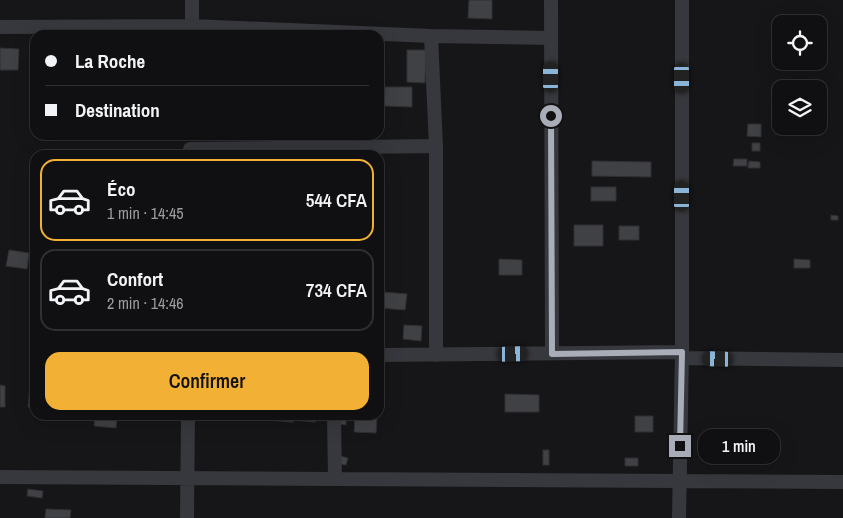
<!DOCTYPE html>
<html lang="fr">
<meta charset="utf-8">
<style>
:root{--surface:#101012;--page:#1e1e20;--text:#f1f3f6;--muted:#9c9d9f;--line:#303032;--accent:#f2b134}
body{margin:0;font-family:"Archivo Narrow",sans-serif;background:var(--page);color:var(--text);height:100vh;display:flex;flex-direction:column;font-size:19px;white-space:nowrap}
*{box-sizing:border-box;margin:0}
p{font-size:16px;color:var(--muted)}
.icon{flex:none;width:28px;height:28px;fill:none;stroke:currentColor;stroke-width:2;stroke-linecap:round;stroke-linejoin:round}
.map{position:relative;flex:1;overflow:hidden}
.side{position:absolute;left:30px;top:150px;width:354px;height:270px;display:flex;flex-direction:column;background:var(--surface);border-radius:15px;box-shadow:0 5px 20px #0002,0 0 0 1px var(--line)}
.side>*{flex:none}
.guide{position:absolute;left:30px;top:30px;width:354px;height:110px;border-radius:15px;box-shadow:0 5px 20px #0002,0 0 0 1px var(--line);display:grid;align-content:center;height:110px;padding:0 15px;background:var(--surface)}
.tools{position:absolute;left:772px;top:15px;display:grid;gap:10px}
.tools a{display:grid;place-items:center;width:55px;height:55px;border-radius:10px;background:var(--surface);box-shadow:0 5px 20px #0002,0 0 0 1px var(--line);font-size:25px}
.end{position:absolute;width:22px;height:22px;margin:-11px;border:6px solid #a8adb8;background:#111;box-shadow:0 0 0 2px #111}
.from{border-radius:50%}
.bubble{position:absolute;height:35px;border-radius:15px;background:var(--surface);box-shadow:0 5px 20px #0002,0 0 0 1px var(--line);font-size:16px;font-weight:600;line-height:35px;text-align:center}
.car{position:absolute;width:15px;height:30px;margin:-15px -8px;border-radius:6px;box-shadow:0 0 4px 1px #0007;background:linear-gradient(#222 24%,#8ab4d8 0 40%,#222 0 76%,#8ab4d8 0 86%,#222 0)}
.guide b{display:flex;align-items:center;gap:18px;height:48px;font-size:19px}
.guide b+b{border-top:1px solid var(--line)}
.guide i{width:12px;height:12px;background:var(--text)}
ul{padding:9px 0 0;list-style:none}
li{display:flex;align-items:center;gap:15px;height:82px;margin:0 10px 8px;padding:0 5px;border:2px solid var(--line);border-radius:15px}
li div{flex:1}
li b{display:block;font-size:19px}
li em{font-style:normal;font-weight:600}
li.active{border-color:var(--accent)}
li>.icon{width:45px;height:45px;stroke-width:1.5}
.primary-button{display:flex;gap:10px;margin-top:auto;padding:10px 15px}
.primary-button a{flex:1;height:58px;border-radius:15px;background:var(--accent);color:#111;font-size:20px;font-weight:600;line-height:58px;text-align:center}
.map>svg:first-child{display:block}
.building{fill:#404145;stroke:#303034}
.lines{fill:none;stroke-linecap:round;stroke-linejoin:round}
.minor{stroke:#37383d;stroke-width:14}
.route{stroke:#a8adb8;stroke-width:6}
</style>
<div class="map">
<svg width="843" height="518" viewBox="0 0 843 518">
<rect width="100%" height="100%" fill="#161618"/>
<path class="building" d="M469,0h23v19l-24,-1z
M0,48l19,1 -1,21h-18z
M407,50h19l-1,33 -18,-1z
M385,87h27v20l-28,-1z
M379,89h2v12h-2z
M748,124h13v13l-14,-1z
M752,143h8v8h-8z
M734,159h13v7h-14z
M592,161l59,1v15l-59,-1z
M749,161l11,1v6h-12z
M591,187h25v14h-25z
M831,215l7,1v4h-7z
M574,225h29v21h-29z
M619,226h20v14h-20z
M9,250l20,3 -2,16 -21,-3z
M499,259l23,1v15h-23z
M794,259l16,1v8h-16z
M382,292l25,2 -2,16 -25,-2z
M404,325l18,1 -1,15 -18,-2z
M0,385l5,1v21h-5z
M30,386l5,1v21l-7,-1z
M505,394l34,1v17h-34z
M95,415h22l-1,13 -22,-2z
M268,415h25v7l-25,-2z
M295,415h21l-1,7 -21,-2z
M338,415h8v10l-8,-1z
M355,416l22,1 -1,16 -22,-1z
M635,416h18v16h-18z
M543,450h6v15h-6z
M340,456l8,2 -2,7 -8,-1z
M625,458h13v8h-13z
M28,489l15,2 -1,7 -15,-2z
M46,509l25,1 -1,8h-25z"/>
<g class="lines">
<path class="minor" d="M551,0l1,353
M0,27l192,-1 239,10 120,2
M192,34v-34
M431,36l5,110v209
M190,149l246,-3
M379,355l303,-3
M682,358l161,2
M334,415l1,64
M0,477l843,5
M187,518l1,-103
M679,518l3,-166v-352"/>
</g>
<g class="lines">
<path class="route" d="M551,116l1,238 130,-2 -2,94"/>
</g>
</svg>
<div class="tools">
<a><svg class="icon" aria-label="locate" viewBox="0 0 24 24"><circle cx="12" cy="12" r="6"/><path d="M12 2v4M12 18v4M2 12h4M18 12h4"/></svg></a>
<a><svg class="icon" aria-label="layers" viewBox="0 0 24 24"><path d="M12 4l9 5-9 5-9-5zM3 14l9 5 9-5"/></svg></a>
</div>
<i class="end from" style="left:551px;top:116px"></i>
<i class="end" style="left:680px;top:446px"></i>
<div class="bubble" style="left:698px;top:429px;width:82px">1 min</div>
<i class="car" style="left:551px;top:77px;rotate:0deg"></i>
<i class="car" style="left:682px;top:78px;rotate:180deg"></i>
<i class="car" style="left:682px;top:196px;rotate:0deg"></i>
<i class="car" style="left:513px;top:354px;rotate:89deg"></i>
<i class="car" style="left:718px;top:359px;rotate:271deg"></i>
<div class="guide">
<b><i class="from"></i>La Roche</b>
<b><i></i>Destination</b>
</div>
<section class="side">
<ul>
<li class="active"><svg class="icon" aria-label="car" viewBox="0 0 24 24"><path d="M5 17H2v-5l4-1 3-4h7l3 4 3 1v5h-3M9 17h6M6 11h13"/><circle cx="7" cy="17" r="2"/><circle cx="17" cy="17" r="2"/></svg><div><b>Éco</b><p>1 min · 14:45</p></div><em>544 CFA</em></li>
<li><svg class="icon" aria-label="car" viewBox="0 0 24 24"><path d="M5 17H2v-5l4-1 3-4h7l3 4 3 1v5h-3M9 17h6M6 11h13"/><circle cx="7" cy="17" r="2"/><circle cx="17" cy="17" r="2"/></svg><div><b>Confort</b><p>2 min · 14:46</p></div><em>734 CFA</em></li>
</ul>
<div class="primary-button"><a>Confirmer</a></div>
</section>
</div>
